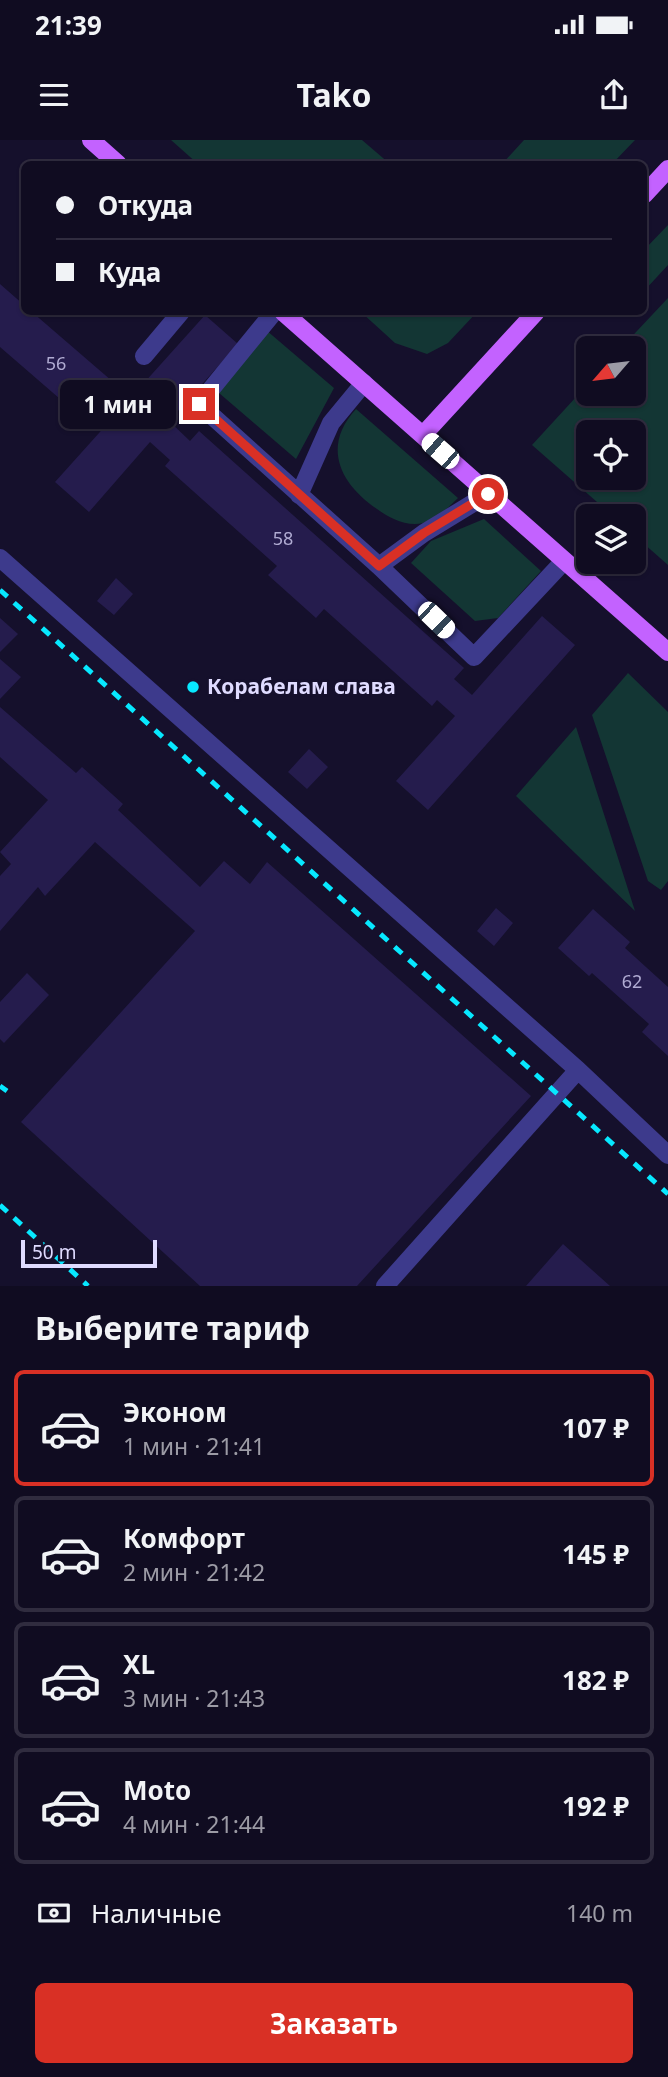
<!DOCTYPE html>
<html lang="ru">
<meta charset="utf-8">
<style>
:root{--surface:#100c21;--page:#1e1a2e;--text:#f1f3f6;--muted:#9c9ba5;--line:#302c3f;--accent:#d93025}
body{margin:0;font-family:"Noto Sans",sans-serif;background:var(--page);color:var(--text);height:100vh;display:flex;flex-direction:column;font-size:26px;white-space:nowrap}
*{box-sizing:border-box;margin:0}
p{font-size:23px;color:var(--muted)}
.icon{flex:none;width:38px;height:38px;fill:none;stroke:currentColor;stroke-width:2;stroke-linecap:round;stroke-linejoin:round}
.map{position:relative;height:1146px;overflow:hidden}
.sheet{display:flex;flex-direction:column;background:var(--surface);flex:1}
.sheet>*{flex:none}
.hud{position:absolute;left:21px;top:21px;width:626px;height:154px;border-radius:10px;box-shadow:0 2px 5px #0004,0 0 0 2px var(--line);display:grid;align-content:center;height:154px;padding:0 35px;background:var(--surface)}
.needle{width:46px;rotate:242deg}
.fabs{position:absolute;left:576px;top:196px;display:grid;gap:14px}
.fabs a{display:grid;place-items:center;width:70px;height:70px;border-radius:10px;background:var(--surface);box-shadow:0 2px 5px #0004,0 0 0 2px var(--line);font-size:35px}
.scale{position:absolute;left:21px;bottom:18px;width:136px;box-sizing:border-box;padding-left:7px;border:4px solid #dfdbff;border-top:0;font-size:19px;line-height:24px;white-space:nowrap;color:#dfdbff;-webkit-text-stroke:5px #15102c;paint-order:stroke}
.end{position:absolute;width:32px;height:32px;margin:-16px;border:9px solid #d93025;background:#fff;box-shadow:0 0 0 4px #fff}
.from{border-radius:50%}
.bubble{position:absolute;height:49px;border-radius:10px;background:var(--surface);box-shadow:0 2px 5px #0004,0 0 0 2px var(--line);font-size:23px;font-weight:700;line-height:49px;text-align:center}
.car{position:absolute;width:21px;height:42px;margin:-21px -10px;border-radius:9px;box-shadow:0 0 5px 2px #0007;background:linear-gradient(#fff 24%,#345 0 40%,#fff 0 76%,#345 0 86%,#fff 0)}
.hud b{display:flex;align-items:center;gap:24px;height:66px;font-size:26px}
.hud b+b{border-top:2px solid var(--line)}
.hud i{width:18px;height:18px;background:var(--text)}
ul{padding:0;list-style:none}
li{display:flex;align-items:center;gap:21px;height:116px;margin:0 14px 10px;padding:0 21px;border:4px solid var(--line);border-radius:10px}
li div{flex:1}
li b{display:block;font-size:26px}
li em{font-style:normal;font-weight:700}
li.current{border-color:var(--accent)}
li>.icon{width:63px;height:63px;stroke-width:1.5}
h2{padding:0 35px;font-size:32px;line-height:84px}
.pay{display:flex;align-items:center;gap:18px;height:77px;padding:0 35px;font-size:26px}
.pay p{margin-inline-start:auto}
.action{display:flex;gap:14px;margin-top:auto;padding:14px 35px}
.action a{flex:1;height:80px;border-radius:10px;background:var(--accent);color:#fff;font-size:28px;font-weight:700;line-height:80px;text-align:center}
.status{display:flex;justify-content:space-between;align-items:center;height:49px;padding:0 35px;background:var(--surface);direction:ltr}
.status svg{height:19px;fill:currentColor}
header{display:flex;justify-content:space-between;align-items:center;height:91px;padding:0 35px;background:var(--surface);font-size:32px;font-weight:700}
.map>svg:first-child{display:block}
.green{fill:#133634;fill-rule:evenodd}
.building{fill:#251c4d}
.lines{fill:none;stroke-linecap:round;stroke-linejoin:round}
.minor{stroke:#3d3a8c;stroke-width:18}
.major{stroke:#c362ff;stroke-width:18}
.rail{stroke:#07e8ff;stroke-width:5;stroke-dasharray:10 9;stroke-linecap:butt}
.route{stroke:#d93025;stroke-width:9}
.poi-dot{fill:#07e8ff;stroke:#15102c;stroke-width:2.5}
.labels{text-anchor:middle;stroke-width:5;stroke-linejoin:round;paint-order:stroke}
.number-label{font-size:18px;fill:#b0abd2}
.poi-label{font-size:21px;font-weight:bold;fill:#dfdbff;stroke:#15102c;text-anchor:start}
</style>
<div class="status"><b>21:39</b><svg viewBox="0 0 49 12"><path d="M0 12V9h3v3zM5 12V6h3v6zM10 12V3h3v9zM15 12V0h3v12zM26 1h20v11H26zM47 4h2v5h-2z"/></svg></div>
<header><svg class="icon" aria-label="menu" viewBox="0 0 24 24"><path d="M4 6h16M4 12h16M4 18h16"/></svg>Tako<svg class="icon" aria-label="share" viewBox="0 0 24 24"><path d="M12 15V3M7 8l5-5 5 5M5 13v7h14v-7"/></svg></header>
<div class="map">
<svg width="668" height="1146" viewBox="0 0 668 1146">
<rect width="100%" height="100%" fill="#15102c"/>
<path class="green" d="M171,0h191l28,24h-192z
M524,0h111l-23,24h-110z
M668,85v40l-24,26v-41z
M668,158v267l-34,-30v-19h-21l-81,-71 56,-61v10h46v-46h-13zM634,292v46h-46v-46z
M361,172h116l-29,31 -21,11 -32,-11z
M266,190l68,58 -38,71 -77,-66z
M356,269l102,89c-9,9 -22,22 -35,25 -16,4 -34,-5 -46,-14 -38,-26 -55,-63 -21,-100z
M484,379l57,52 -43,47 -23,3 -64,-58 20,-22z
M628,533l40,39v169l-7,9 -13,-9 -56,-166z
M576,587l59,184 -119,-115z"/>
<path class="building" d="M0,144l24,21v7h8l80,69 -13,15 12,10 -8,8 -11,-9 -15,17 -14,-12 4,-5 -67,-58z
M205,175l33,29 -69,77 21,20 9,-10 265,237 -10,11 18,16 70,-79 33,29 -147,165 -32,-29 59,-65 -18,-16 -5,6 -108,-97 -8,9 -48,-43 9,-9 -112,-100 5,-6 -20,-18 -61,70 -34,-30z
M116,438l17,16 -19,21 -17,-14z
M0,478l18,16 -18,18z
M0,519l21,18 -21,22z
M0,567l76,66 6,-6 41,37 -5,6 82,77 24,-26 26,23 17,-22 264,234 -174,190h-157l-179,-164 174,-191 -100,-89 -50,54 -7,-9 -38,44v-55l11,-12 -11,-12 48,-52 -48,-43z
M309,609l19,18 -21,22 -19,-17z
M496,768l17,15 -19,23 -17,-15z
M593,769l37,33 -5,6 43,39v69l-26,-24 7,-8 -57,-51 -3,3 -31,-28z
M27,833l22,22 -45,48 -4,-4v-37z
M563,1104l47,42h-84z"/>
<g class="lines">
<path class="minor" d="M274,172l-75,92 180,162 95,91 90,-96
M144,216l37,-44
M299,355l32,-72 33,-40
M0,418l578,512 90,85
M379,426l45,-33 64,-39
M385,1146l193,-216"/>
<path class="major" d="M91,0l27,24
M644,55l24,-26
M283,172l385,340
M423,295l113,-123"/>
<path class="rail" d="M0,450l668,604
M0,946l7,5
M0,1065l88,81"/>
</g>
<g class="lines">
<path class="route" d="M199,264l180,162 45,-33 64,-39"/>
</g>
<circle class="poi-dot" cx="193" cy="547" r="7"/>
<g class="labels">
<g class="number-label">
<text x="56" y="230">56</text>
<text x="283" y="405">58</text>
<text x="632" y="848">62</text>
</g>
<g class="poi-label">
<text x="207" y="554">Корабелам слава</text>
</g>
</g>
</svg>
<div class="fabs">
<a><svg class="needle" viewBox="-14 -14 28 28"><path d="M0-13l5 13h-10z" fill="#e53935"/><path d="M0 13l5-13h-10z" fill="#9c9ba5"/></svg></a>
<a><svg class="icon" aria-label="locate" viewBox="0 0 24 24"><circle cx="12" cy="12" r="6"/><path d="M12 2v4M12 18v4M2 12h4M18 12h4"/></svg></a>
<a><svg class="icon" aria-label="layers" viewBox="0 0 24 24"><path d="M12 4l9 5-9 5-9-5zM3 14l9 5 9-5"/></svg></a>
</div>
<div class="scale">50 m</div>
<i class="end from" style="left:488px;top:354px"></i>
<i class="end" style="left:199px;top:264px"></i>
<div class="bubble" style="left:60px;top:240px;width:116px">1 мин</div>
<i class="car" style="left:440px;top:311px;rotate:311deg"></i>
<i class="car" style="left:436px;top:480px;rotate:134deg"></i>
<div class="hud">
<b><i class="from"></i>Откуда</b>
<b><i></i>Куда</b>
</div>
</div>
<section class="sheet">
<h2>Выберите тариф</h2>
<ul>
<li class="current"><svg class="icon" aria-label="car" viewBox="0 0 24 24"><path d="M5 17H2v-5l4-1 3-4h7l3 4 3 1v5h-3M9 17h6M6 11h13"/><circle cx="7" cy="17" r="2"/><circle cx="17" cy="17" r="2"/></svg><div><b>Эконом</b><p>1 мин · 21:41</p></div><em>107 ₽</em></li>
<li><svg class="icon" aria-label="car" viewBox="0 0 24 24"><path d="M5 17H2v-5l4-1 3-4h7l3 4 3 1v5h-3M9 17h6M6 11h13"/><circle cx="7" cy="17" r="2"/><circle cx="17" cy="17" r="2"/></svg><div><b>Комфорт</b><p>2 мин · 21:42</p></div><em>145 ₽</em></li>
<li><svg class="icon" aria-label="car" viewBox="0 0 24 24"><path d="M5 17H2v-5l4-1 3-4h7l3 4 3 1v5h-3M9 17h6M6 11h13"/><circle cx="7" cy="17" r="2"/><circle cx="17" cy="17" r="2"/></svg><div><b>XL</b><p>3 мин · 21:43</p></div><em>182 ₽</em></li>
<li><svg class="icon" aria-label="car" viewBox="0 0 24 24"><path d="M5 17H2v-5l4-1 3-4h7l3 4 3 1v5h-3M9 17h6M6 11h13"/><circle cx="7" cy="17" r="2"/><circle cx="17" cy="17" r="2"/></svg><div><b>Moto</b><p>4 мин · 21:44</p></div><em>192 ₽</em></li>
</ul>
<div class="pay"><svg class="icon" aria-label="cash" viewBox="0 0 24 24"><path d="M3 7h18v10H3z"/><circle cx="12" cy="12" r="2"/></svg>Наличные<p>140 m</p></div>
<div class="action"><a>Заказать</a></div>
</section>
